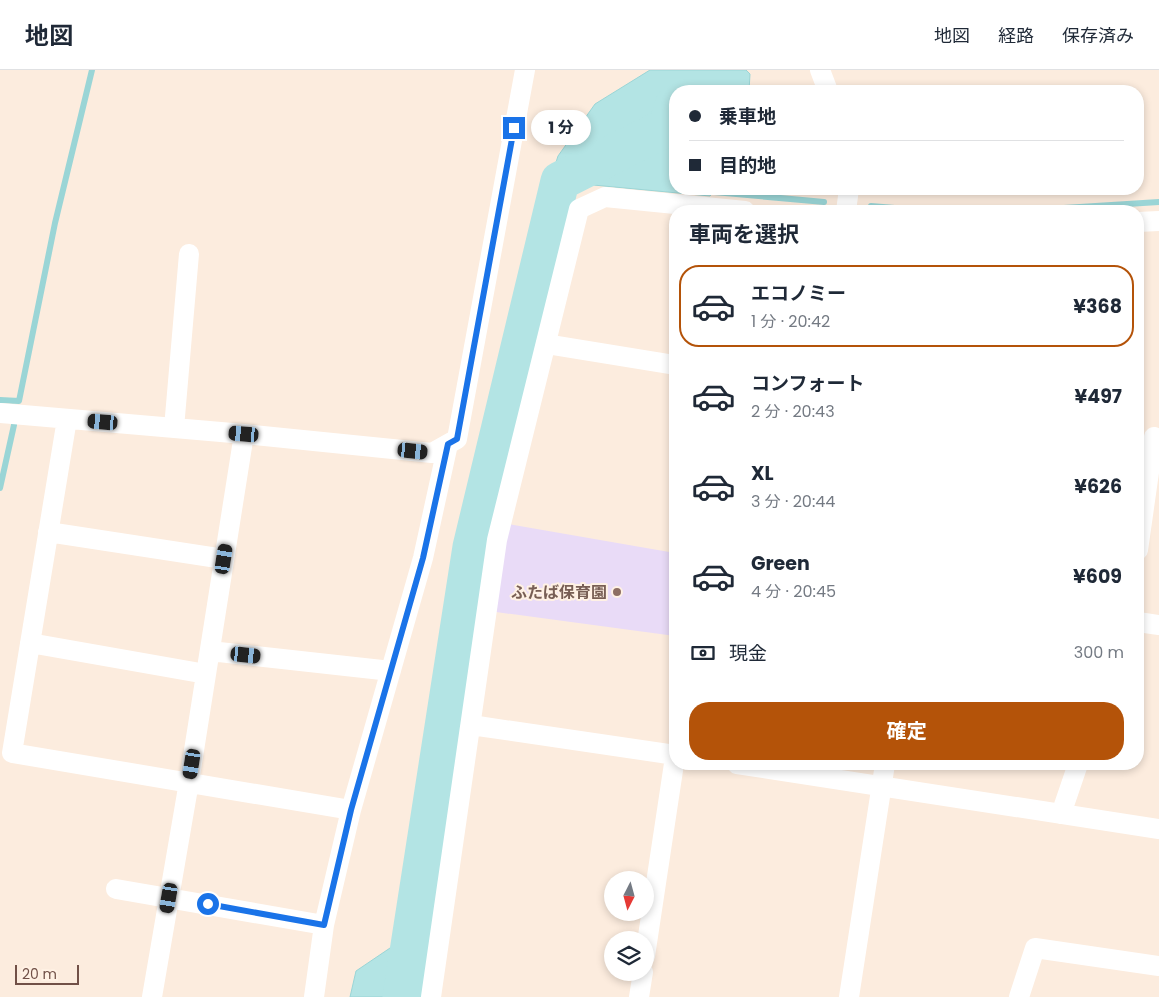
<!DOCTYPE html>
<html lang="ja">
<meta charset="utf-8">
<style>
:root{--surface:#fff;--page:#f2f2f3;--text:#1f2937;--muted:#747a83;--line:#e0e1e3;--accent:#b45309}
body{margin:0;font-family:Poppins,"Noto Sans JP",sans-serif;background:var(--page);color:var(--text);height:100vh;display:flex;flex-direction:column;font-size:19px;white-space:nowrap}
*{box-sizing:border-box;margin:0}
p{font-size:16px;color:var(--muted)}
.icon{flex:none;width:28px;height:28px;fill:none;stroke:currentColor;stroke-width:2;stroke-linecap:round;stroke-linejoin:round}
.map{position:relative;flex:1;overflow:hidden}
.drawer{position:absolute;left:669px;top:135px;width:475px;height:565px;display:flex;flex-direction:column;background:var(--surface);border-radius:20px;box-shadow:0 2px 8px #0003}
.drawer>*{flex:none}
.banner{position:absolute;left:669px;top:15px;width:475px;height:110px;border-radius:20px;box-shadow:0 2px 8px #0003;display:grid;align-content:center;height:110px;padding:0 20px;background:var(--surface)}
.needle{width:32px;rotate:186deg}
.tools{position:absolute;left:604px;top:801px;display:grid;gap:10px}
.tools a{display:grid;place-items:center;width:50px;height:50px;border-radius:50%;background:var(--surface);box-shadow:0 2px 8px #0003;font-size:25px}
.scale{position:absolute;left:15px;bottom:12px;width:64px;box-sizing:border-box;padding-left:5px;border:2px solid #715047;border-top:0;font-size:14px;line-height:18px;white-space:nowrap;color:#715047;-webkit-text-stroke:4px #fff1e4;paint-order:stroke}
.end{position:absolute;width:22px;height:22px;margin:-11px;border:6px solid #1a73e8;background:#fff;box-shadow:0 0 0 2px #fff}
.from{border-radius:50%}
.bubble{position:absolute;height:35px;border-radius:18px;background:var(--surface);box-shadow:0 2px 8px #0003;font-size:16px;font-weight:700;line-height:35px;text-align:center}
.car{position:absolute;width:15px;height:30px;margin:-15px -8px;border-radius:6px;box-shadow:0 0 4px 1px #0007;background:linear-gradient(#222 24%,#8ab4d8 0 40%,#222 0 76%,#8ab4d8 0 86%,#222 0)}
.banner b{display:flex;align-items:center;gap:18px;height:48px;font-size:19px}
.banner b+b{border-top:1px solid var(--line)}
.banner i{width:12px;height:12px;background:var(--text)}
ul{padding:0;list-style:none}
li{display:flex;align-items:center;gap:15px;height:82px;margin:0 10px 8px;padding:0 10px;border:2px solid transparent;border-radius:20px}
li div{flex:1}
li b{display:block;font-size:19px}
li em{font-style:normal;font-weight:700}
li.current{border-color:var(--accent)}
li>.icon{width:45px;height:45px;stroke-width:1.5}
h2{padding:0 20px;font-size:22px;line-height:60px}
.pay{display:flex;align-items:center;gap:12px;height:55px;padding:0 20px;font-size:19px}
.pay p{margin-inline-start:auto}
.action{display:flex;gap:10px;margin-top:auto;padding:10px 20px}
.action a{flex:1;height:58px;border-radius:20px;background:var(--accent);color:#fff;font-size:20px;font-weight:700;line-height:58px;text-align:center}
header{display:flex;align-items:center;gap:30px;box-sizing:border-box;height:70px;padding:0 25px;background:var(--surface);border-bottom:1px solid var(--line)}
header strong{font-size:24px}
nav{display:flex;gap:28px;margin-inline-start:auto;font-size:18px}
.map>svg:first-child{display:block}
.education{fill:#e9dbf7}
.water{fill:#b3e4e4;stroke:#9ad5d6}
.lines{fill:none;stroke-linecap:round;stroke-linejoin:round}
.stream{stroke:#9ad5d6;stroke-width:6}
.river{stroke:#b3e4e4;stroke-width:39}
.street{stroke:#fff;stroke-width:20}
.route{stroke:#1a73e8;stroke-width:6}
.education-dot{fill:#8d6e63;stroke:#fff1e4;stroke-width:2}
.labels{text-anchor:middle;stroke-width:4;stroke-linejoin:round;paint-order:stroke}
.education-label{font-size:16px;font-weight:bold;fill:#785e54;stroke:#fff1e4;text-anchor:end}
</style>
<header>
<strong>地図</strong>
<nav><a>地図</a><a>経路</a><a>保存済み</a></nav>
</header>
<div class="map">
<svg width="1159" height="927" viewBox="0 0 1159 927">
<rect width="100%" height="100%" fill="#fcecde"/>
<path class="education" d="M508,454l167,29v83l-179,-24z"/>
<path class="water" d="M650,0h96l4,4 -1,17h-74v98h41l-6,7 -138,-13 -21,-5 7,-22 37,-52z
M393,876l36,3 -7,48h-72l6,-26z"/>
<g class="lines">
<path class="stream" d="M712,119l2,3 110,10
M871,136l59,5
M1016,141l143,-9
M0,330l19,1 36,-178 37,-153
M0,418l14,-63"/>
<path class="river" d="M402,927l70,-450 88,-366 107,-54 8,-23"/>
<path class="street" d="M820,0l8,21
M846,141l3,-22
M1138,152l21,-1
M546,274l129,21
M0,343l244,21 188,19 25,-14 68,-369
M67,349l-55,334 339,57
M174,358l15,-174
M48,462l176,27
M1138,480l16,-113
M1138,552l21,3
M30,573l176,31
M210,581l181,20
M471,655l204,30
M737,694l422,65
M1061,744l17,-50
M116,819l208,36
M645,886l30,-199
M152,927l37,-215 55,-348
M314,927l10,-72 27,-115 72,-252 25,-114
M431,927l66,-457 82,-331 26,-12 140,14
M639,927l4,-25
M849,927l36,-233
M1019,927l16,-49 124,18"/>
</g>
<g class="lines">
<path class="route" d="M208,834l116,21 27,-115 72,-252 25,-114 9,-5 57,-311"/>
</g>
<circle class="education-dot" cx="617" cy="522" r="5"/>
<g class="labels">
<g class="education-label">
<text x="607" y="528">ふたば保育園</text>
</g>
</g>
</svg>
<div class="tools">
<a><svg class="needle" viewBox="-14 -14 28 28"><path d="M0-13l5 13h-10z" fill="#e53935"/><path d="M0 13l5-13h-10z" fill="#747a83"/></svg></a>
<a><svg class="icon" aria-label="layers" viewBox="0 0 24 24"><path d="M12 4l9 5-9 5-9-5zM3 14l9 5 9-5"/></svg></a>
</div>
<div class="scale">20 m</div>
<i class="end from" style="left:208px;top:834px"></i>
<i class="end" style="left:514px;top:58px"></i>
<div class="bubble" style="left:531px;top:40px;width:60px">1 分</div>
<i class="car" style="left:103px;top:352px;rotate:275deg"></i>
<i class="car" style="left:244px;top:364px;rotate:275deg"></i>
<i class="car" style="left:413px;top:381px;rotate:96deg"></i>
<i class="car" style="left:224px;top:489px;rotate:9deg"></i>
<i class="car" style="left:246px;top:585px;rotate:96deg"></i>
<i class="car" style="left:192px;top:694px;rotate:189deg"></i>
<i class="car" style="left:169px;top:828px;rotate:190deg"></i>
<div class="banner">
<b><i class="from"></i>乗車地</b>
<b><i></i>目的地</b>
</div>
<section class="drawer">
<h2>車両を選択</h2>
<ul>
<li class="current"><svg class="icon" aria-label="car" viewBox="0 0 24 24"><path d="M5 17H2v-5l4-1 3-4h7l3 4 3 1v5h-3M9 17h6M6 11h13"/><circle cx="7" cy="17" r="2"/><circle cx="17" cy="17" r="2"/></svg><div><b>エコノミー</b><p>1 分 · 20:42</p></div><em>¥368</em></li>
<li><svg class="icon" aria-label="car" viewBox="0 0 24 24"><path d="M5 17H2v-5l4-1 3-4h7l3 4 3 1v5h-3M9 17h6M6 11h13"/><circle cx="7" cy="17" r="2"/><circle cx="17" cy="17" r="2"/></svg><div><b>コンフォート</b><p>2 分 · 20:43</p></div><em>¥497</em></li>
<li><svg class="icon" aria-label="car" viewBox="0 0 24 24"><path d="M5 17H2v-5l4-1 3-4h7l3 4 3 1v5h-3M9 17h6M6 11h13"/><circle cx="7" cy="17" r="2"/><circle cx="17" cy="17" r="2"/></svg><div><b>XL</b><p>3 分 · 20:44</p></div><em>¥626</em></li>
<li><svg class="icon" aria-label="car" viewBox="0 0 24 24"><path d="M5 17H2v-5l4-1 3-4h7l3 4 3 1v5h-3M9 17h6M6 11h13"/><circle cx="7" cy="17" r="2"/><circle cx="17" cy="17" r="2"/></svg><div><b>Green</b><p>4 分 · 20:45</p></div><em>¥609</em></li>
</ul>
<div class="pay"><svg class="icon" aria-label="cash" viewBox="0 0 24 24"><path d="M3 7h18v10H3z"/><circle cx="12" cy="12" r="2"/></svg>現金<p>300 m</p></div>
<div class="action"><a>確定</a></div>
</section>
</div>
